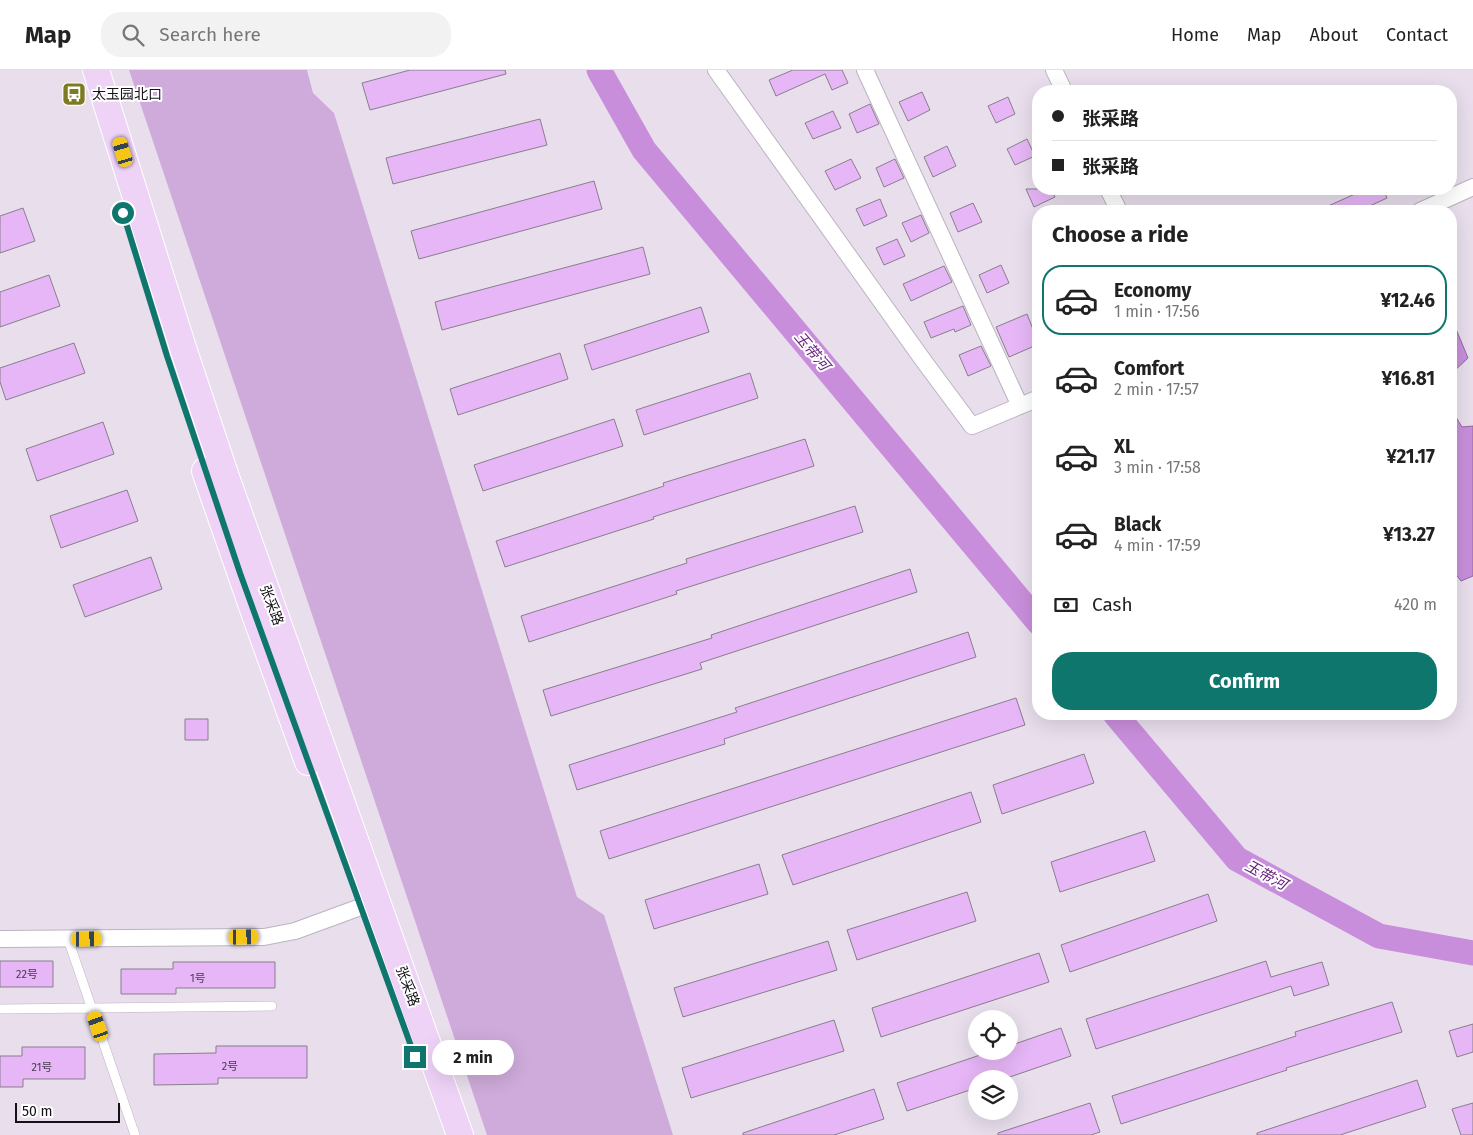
<!DOCTYPE html>
<meta charset="utf-8">
<style>
:root{--surface:#fff;--page:#f2f2f2;--text:#222;--muted:#767676;--line:#e0e0e0;--accent:#0f766e}
body{margin:0;font-family:"Fira Sans","Noto Sans SC",sans-serif;background:var(--page);color:var(--text);height:100vh;display:flex;flex-direction:column;font-size:19px;white-space:nowrap}
*{box-sizing:border-box;margin:0}
p{font-size:16px;color:var(--muted)}
.icon{flex:none;width:28px;height:28px;fill:none;stroke:currentColor;stroke-width:2;stroke-linecap:round;stroke-linejoin:round}
.map{position:relative;flex:1;overflow:hidden}
.details{position:absolute;left:1032px;top:135px;width:425px;height:515px;display:flex;flex-direction:column;background:var(--surface);border-radius:20px;box-shadow:0 5px 20px #0002}
.details>*{flex:none}
.hud{position:absolute;left:1032px;top:15px;width:425px;height:110px;border-radius:20px;box-shadow:0 5px 20px #0002;display:grid;align-content:center;height:110px;padding:0 20px;background:var(--surface)}
.fabs{position:absolute;left:968px;top:940px;display:grid;gap:10px}
.fabs a{display:grid;place-items:center;width:50px;height:50px;border-radius:50%;background:var(--surface);box-shadow:0 5px 20px #0002;font-size:25px}
.scale{position:absolute;left:15px;bottom:12px;width:105px;box-sizing:border-box;padding-left:5px;border:2px solid #151116;border-top:0;font-size:14px;line-height:18px;white-space:nowrap;color:#151116;-webkit-text-stroke:4px #fff;paint-order:stroke}
.end{position:absolute;width:22px;height:22px;margin:-11px;border:6px solid #0f766e;background:#fff;box-shadow:0 0 0 2px #fff}
.from{border-radius:50%}
.bubble{position:absolute;height:35px;border-radius:18px;background:var(--surface);box-shadow:0 5px 20px #0002;font-size:16px;font-weight:700;line-height:35px;text-align:center}
.car{position:absolute;width:15px;height:30px;margin:-15px -8px;border-radius:6px;box-shadow:0 0 4px 1px #0007;background:linear-gradient(#f5c518 24%,#345 0 40%,#f5c518 0 76%,#345 0 86%,#f5c518 0)}
.hud b{display:flex;align-items:center;gap:18px;height:48px;font-size:19px}
.hud b+b{border-top:1px solid var(--line)}
.hud i{width:12px;height:12px;background:var(--text)}
ul{padding:0;list-style:none}
li{display:flex;align-items:center;gap:15px;height:70px;margin:0 10px 8px;padding:0 10px;border:2px solid transparent;border-radius:20px}
li div{flex:1}
li b{display:block;font-size:19px}
li em{font-style:normal;font-weight:700}
li.on{border-color:var(--accent)}
li>.icon{width:45px;height:45px;stroke-width:1.5}
h2{padding:0 20px;font-size:22px;line-height:60px}
.pay{display:flex;align-items:center;gap:12px;height:55px;padding:0 20px;font-size:19px}
.pay p{margin-inline-start:auto}
.action{display:flex;gap:10px;margin-top:auto;padding:10px 20px}
.action a{flex:1;height:58px;border-radius:20px;background:var(--accent);color:#fff;font-size:20px;font-weight:700;line-height:58px;text-align:center}
header{display:flex;align-items:center;gap:30px;box-sizing:border-box;height:70px;padding:0 25px;background:var(--surface);border-bottom:1px solid var(--line)}
header strong{font-size:24px}
nav{display:flex;gap:28px;margin-inline-start:auto;font-size:18px}
.search{width:350px;height:45px;background:var(--page);display:flex;align-items:center;gap:12px;box-sizing:border-box;padding:0 18px;border-radius:20px;color:var(--muted);font-size:19px}
.map>svg:first-child{display:block}
.green{fill:#ceabda}
.water{fill:#c88edb;stroke:#9268a0}
.lines{fill:none;stroke-linecap:round;stroke-linejoin:round}
.river{stroke:#c88edb;stroke-width:25}
.building{fill:#e6b6f6;stroke:#887f8b}
.lane-casing{stroke:#bcb3c0;stroke-width:10}
.street-casing{stroke:#bcb3c0;stroke-width:18}
.primary-casing{stroke:#fff;stroke-width:28}
.lane{stroke:#fff;stroke-width:9}
.street{stroke:#fff;stroke-width:16}
.primary{stroke:#eed3f7;stroke-width:26}
.route{stroke:#0f766e;stroke-width:6}
.labels{text-anchor:middle;stroke-width:4;stroke-linejoin:round;paint-order:stroke}
.number-label{font-size:11px;fill:#493a4e}
.poi-label{font-size:14px;fill:#151116;stroke:#fff;text-anchor:start}
.street-label{font-size:14px;fill:#151116;stroke:#fff}
.water-label{font-size:15px;font-style:italic;fill:#69237e;stroke:#fff}
</style>
<header>
<strong>Map</strong>
<div class="search"><svg class="icon" aria-label="search" viewBox="0 0 24 24"><circle cx="10" cy="10" r="6"/><path d="M15 15l6 6"/></svg>Search here</div>
<nav><a>Home</a><a>Map</a><a>About</a><a>Contact</a></nav>
</header>
<div class="map">
<svg width="1473" height="1065" viewBox="0 0 1473 1065">
<rect width="100%" height="100%" fill="#e8deec"/>
<path class="green" d="M129,0h178l6,23 21,20 243,784 27,18 69,220h-186z"/>
<path class="water" d="M1451,247l17,41 -17,16z
M1451,339l11,18 11,-1v150l-12,5 -10,-13z"/>
<g class="lines">
<path class="river" d="M599,0l45,80 395,473
M1115,644l122,145 142,77 94,17"/>
</g>
<path class="building" d="M410,0h95l1,4 -136,36 -8,-27z
M793,0h49l6,13 -16,7 -7,-16 -49,22 -7,-16z
M922,22l8,18 -22,11 -9,-19z
M1008,27l7,17 -19,9 -8,-17z
M870,34l9,20 -22,9 -8,-19z
M833,41l8,17 -28,11 -8,-16z
M540,49l7,26 -154,39 -7,-26z
M1027,69l8,17 -20,9 -8,-16z
M947,76l9,20 -23,11 -9,-20z
M851,89l10,19 -26,12 -10,-19z
M895,89l9,19 -20,9 -8,-19z
M594,111l8,28 -183,50 -8,-28z
M1026,119h25l4,8 -21,10z
M1366,119h17l4,9 -28,13h-42z
M880,129l7,17 -23,10 -8,-17z
M973,133l9,19 -24,10 -8,-19z
M23,138l12,33 -35,12v-37z
M921,145l8,18 -18,9 -9,-19z
M897,169l8,17 -21,9 -8,-17z
M643,177l7,27 -208,56 -7,-28z
M1001,195l8,18 -22,10 -8,-18z
M944,196l8,16 -41,19 -8,-17z
M49,205l11,31 -60,21v-35z
M963,236l8,19 -16,7 -1,-3 -23,9 -7,-16z
M701,237l8,25 -117,38 -8,-25z
M1027,244l12,30 -30,13 -13,-30z
M74,273l11,30 -79,27 -6,-18v-14z
M981,276l10,20 -23,10 -9,-21z
M560,283l8,26 -110,36 -8,-26z
M750,303l8,25 -114,37 -8,-25z
M614,349l9,27 -140,45 -9,-26z
M103,352l11,32 -77,27 -11,-32z
M805,369l9,27 -161,51 1,2 -149,48 -9,-26 168,-55 -1,-3z
M127,420l11,31 -77,27 -11,-32z
M855,436l8,26 -187,59 1,3 -148,48 -8,-26 166,-53 -1,-4z
M151,487l11,32 -77,28 -12,-32z
M910,499l7,23 -217,71 2,6 -151,47 -8,-26 169,-52 -1,-3z
M968,562l8,25 -252,82 1,5 -148,46 -8,-25 168,-53 -2,-4z
M1016,628l9,27 -416,134 -9,-28z
M185,649h23v21h-23z
M1084,684l10,29 -92,31 -9,-29z
M971,722l10,30 -188,63 -11,-30z
M1145,761l10,30 -95,31 -9,-30z
M759,794l9,30 -114,35 -9,-29z
M967,822l9,29 -119,39 -10,-30z
M1208,824l9,27 -147,51 -9,-27z
M828,871l9,29 -154,47 -9,-29z
M1039,883l10,29 -168,55 -9,-29z
M0,891h53v26h-53z
M1266,891l5,16 51,-15 7,23 -35,11 -3,-10 -195,63 -10,-30z
M173,892h102v26h-99v6h-55v-25h52z
M1392,932l10,30 -116,36 1,2 -166,54 -9,-28 184,-60 -1,-4z
M834,950l10,31 -153,47 -9,-30z
M1473,954v28l-16,5 -8,-26z
M1061,958l10,28 -67,23h-28v9l-69,23 -10,-28 95,-32h17v-5z
M216,976h91v32h-89v6l-64,1v-31l62,-1z
M22,977h63v32h-62v8h-23v-31h22z
M1417,1010l9,27 -86,28h-83v-2z
M874,1019l10,30 -50,16h-91v-2z
M1090,1033l10,29 -9,3h-93v-2z
M1473,1033v32h-12l-9,-26z"/>
<g class="lines">
<g class="lane-casing">
<path id="lane" d="M68,869l67,196
M0,939l272,-3"/>
</g>
<g class="street-casing">
<path id="street" d="M716,0l207,290 49,66 67,-28
M865,0l155,336
M1054,0l10,21
M1108,119l11,22
M1420,141l53,-24
M0,869l264,-2 31,-6 82,-30"/>
</g>
<g class="primary-casing">
<path id="primary" d="M96,0l88,281 42,126 234,658
M205,401l48,138 55,153"/>
</g>
<use href="#lane" class="lane"/>
<use href="#street" class="street"/>
<use href="#primary" class="primary"/>
</g>
<g class="lines">
<path class="route" d="M123,143l44,143 73,217 175,484"/>
</g>
<defs>
<g id="bus-square" transform="scale(1.25)"><rect x="-9" y="-9" width="18" height="18" rx="4" fill="#7d7a21" stroke="#fff"/><path d="M-5-6H5V4H4V6H2V4H-2V6H-4V4H-5ZM-3.5-4V0h7V-4ZM-3.5 1.2v1.5H-2V1.2ZM2 1.2v1.5H3.5V1.2Z" fill="#fff"/></g>
</defs>
<g fill-rule="evenodd">
<use href="#bus-square" x="74" y="24"/>
</g>
<g class="labels">
<g class="number-label">
<text x="27" y="908">22号</text>
<text x="198" y="912">1号</text>
<text x="230" y="1000">2号</text>
<text x="42" y="1001">21号</text>
</g>
<g class="poi-label">
<text x="92" y="29">太玉园北口</text>
</g>
<g class="street-label">
<text transform="translate(272 535) rotate(70)" y="5">张采路</text>
<text transform="translate(408 916) rotate(70)" y="5">张采路</text>
</g>
<g class="water-label">
<text transform="translate(812 281) rotate(50)" y="5">玉带河</text>
<text transform="translate(1266 805) rotate(28)" y="5">玉带河</text>
</g>
</g>
</svg>
<div class="fabs">
<a><svg class="icon" aria-label="locate" viewBox="0 0 24 24"><circle cx="12" cy="12" r="6"/><path d="M12 2v4M12 18v4M2 12h4M18 12h4"/></svg></a>
<a><svg class="icon" aria-label="layers" viewBox="0 0 24 24"><path d="M12 4l9 5-9 5-9-5zM3 14l9 5 9-5"/></svg></a>
</div>
<div class="scale">50 m</div>
<i class="end from" style="left:123px;top:143px"></i>
<i class="end" style="left:415px;top:987px"></i>
<div class="bubble" style="left:432px;top:970px;width:82px">2 min</div>
<i class="car" style="left:123px;top:82px;rotate:343deg"></i>
<i class="car" style="left:244px;top:867px;rotate:89deg"></i>
<i class="car" style="left:87px;top:869px;rotate:89deg"></i>
<i class="car" style="left:98px;top:956px;rotate:341deg"></i>
<div class="hud">
<b><i class="from"></i>张采路</b>
<b><i></i>张采路</b>
</div>
<section class="details">
<h2>Choose a ride</h2>
<ul>
<li class="on"><svg class="icon" aria-label="car" viewBox="0 0 24 24"><path d="M5 17H2v-5l4-1 3-4h7l3 4 3 1v5h-3M9 17h6M6 11h13"/><circle cx="7" cy="17" r="2"/><circle cx="17" cy="17" r="2"/></svg><div><b>Economy</b><p>1 min · 17:56</p></div><em>¥12.46</em></li>
<li><svg class="icon" aria-label="car" viewBox="0 0 24 24"><path d="M5 17H2v-5l4-1 3-4h7l3 4 3 1v5h-3M9 17h6M6 11h13"/><circle cx="7" cy="17" r="2"/><circle cx="17" cy="17" r="2"/></svg><div><b>Comfort</b><p>2 min · 17:57</p></div><em>¥16.81</em></li>
<li><svg class="icon" aria-label="car" viewBox="0 0 24 24"><path d="M5 17H2v-5l4-1 3-4h7l3 4 3 1v5h-3M9 17h6M6 11h13"/><circle cx="7" cy="17" r="2"/><circle cx="17" cy="17" r="2"/></svg><div><b>XL</b><p>3 min · 17:58</p></div><em>¥21.17</em></li>
<li><svg class="icon" aria-label="car" viewBox="0 0 24 24"><path d="M5 17H2v-5l4-1 3-4h7l3 4 3 1v5h-3M9 17h6M6 11h13"/><circle cx="7" cy="17" r="2"/><circle cx="17" cy="17" r="2"/></svg><div><b>Black</b><p>4 min · 17:59</p></div><em>¥13.27</em></li>
</ul>
<div class="pay"><svg class="icon" aria-label="cash" viewBox="0 0 24 24"><path d="M3 7h18v10H3z"/><circle cx="12" cy="12" r="2"/></svg>Cash<p>420 m</p></div>
<div class="action"><a>Confirm</a></div>
</section>
</div>
